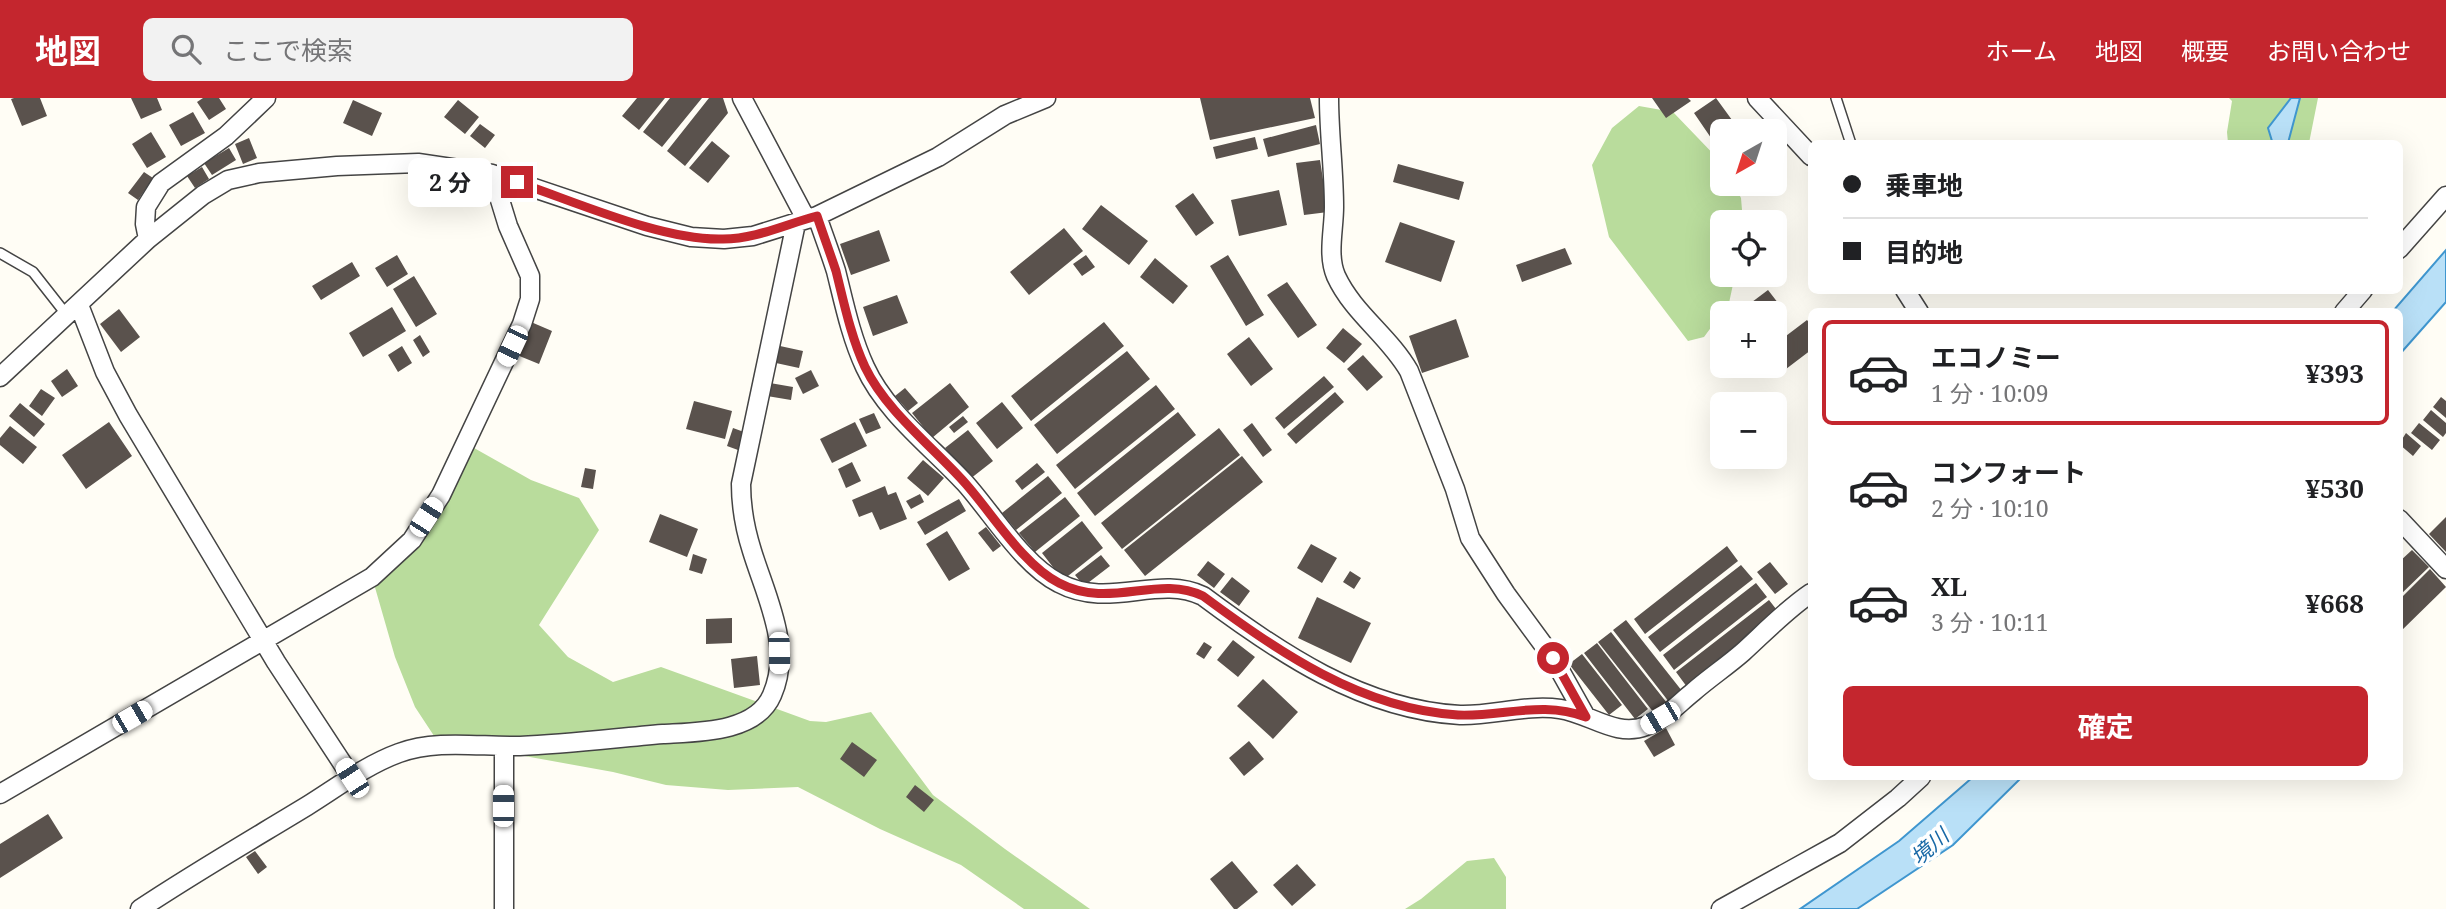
<!DOCTYPE html>
<html lang="ja">
<meta charset="utf-8">
<style>
:root{--surface:#fff;--page:#f2f2f2;--text:#202124;--muted:#757577;--line:#e0e0e0;--accent:#c4262e}
body{margin:0;font-family:"Noto Serif","Noto Sans JP",serif;background:var(--page);color:var(--text);height:100vh;display:flex;flex-direction:column;font-size:26px;white-space:nowrap}
*{box-sizing:border-box;margin:0}
p{font-size:23px;color:var(--muted)}
.icon{flex:none;width:38px;height:38px;fill:none;stroke:currentColor;stroke-width:2;stroke-linecap:round;stroke-linejoin:round}
.map{position:relative;flex:1;overflow:hidden}
.panel{position:absolute;left:1808px;top:210px;width:595px;height:472px;display:flex;flex-direction:column;background:var(--surface);border-radius:10px;box-shadow:0 7px 28px #0002}
.panel>*{flex:none}
.hud{position:absolute;left:1808px;top:42px;width:595px;height:154px;border-radius:10px;box-shadow:0 7px 28px #0002;display:grid;align-content:center;height:154px;padding:0 35px;background:var(--surface)}
.needle{width:46px;rotate:219deg}
.tools{position:absolute;left:1710px;top:21px;display:grid;gap:14px}
.tools a{display:grid;place-items:center;width:77px;height:77px;border-radius:10px;background:var(--surface);box-shadow:0 7px 28px #0002;font-size:35px}
.end{position:absolute;width:32px;height:32px;margin:-16px;border:9px solid #c4262e;background:#fff;box-shadow:0 0 0 4px #fff}
.from{border-radius:50%}
.bubble{position:absolute;height:49px;border-radius:10px;background:var(--surface);box-shadow:0 7px 28px #0002;font-size:23px;font-weight:700;line-height:49px;text-align:center}
.car{position:absolute;width:21px;height:42px;margin:-21px -10px;border-radius:9px;box-shadow:0 0 5px 2px #0007;background:linear-gradient(#fff 24%,#345 0 40%,#fff 0 76%,#345 0 86%,#fff 0)}
.hud b{display:flex;align-items:center;gap:24px;height:66px;font-size:26px}
.hud b+b{border-top:2px solid var(--line)}
.hud i{width:18px;height:18px;background:var(--text)}
ul{padding:12px 0 0;list-style:none}
li{display:flex;align-items:center;gap:21px;height:105px;margin:0 14px 10px;padding:0 21px;border:4px solid transparent;border-radius:10px}
li div{flex:1}
li b{display:block;font-size:26px}
li em{font-style:normal;font-weight:700}
li.on{border-color:var(--accent)}
li>.icon{width:63px;height:63px;stroke-width:1.5}
.button{display:flex;gap:14px;margin-top:auto;padding:14px 35px}
.button a{flex:1;height:80px;border-radius:10px;background:var(--accent);color:#fff;font-size:28px;font-weight:700;line-height:80px;text-align:center}
header{display:flex;align-items:center;gap:42px;box-sizing:border-box;height:98px;padding:0 35px;background:var(--accent);color:#fff}
header strong{font-size:33px}
nav{display:flex;gap:38px;margin-inline-start:auto;font-size:24px}
.search{width:490px;height:63px;background:var(--page);display:flex;align-items:center;gap:18px;box-sizing:border-box;padding:0 24px;border-radius:10px;color:var(--muted);font-size:26px}
.map>svg:first-child{display:block}
.forest{fill:#b9dc9c}
.water{fill:#b9e0f7;stroke:#3f96cf;stroke-width:2}
.building{fill:#5a524d}
.lines{fill:none;stroke-linecap:round;stroke-linejoin:round}
.lane-casing{stroke:#444;stroke-width:12}
.street-casing{stroke:#444;stroke-width:21}
.lane{stroke:#fff;stroke-width:9}
.street{stroke:#fff;stroke-width:18}
.route{stroke:#c4262e;stroke-width:9}
.labels{text-anchor:middle;stroke-width:7;stroke-linejoin:round;paint-order:stroke}
.water-label{font-size:21px;font-style:italic;fill:#1768a6;stroke:#fff}
</style>
<header>
<strong>地図</strong>
<div class="search"><svg class="icon" aria-label="search" viewBox="0 0 24 24"><circle cx="10" cy="10" r="6"/><path d="M15 15l6 6"/></svg>ここで検索</div>
<nav><a>ホーム</a><a>地図</a><a>概要</a><a>お問い合わせ</a></nav>
</header>
<div class="map">
<svg width="2446" height="811" viewBox="0 0 2446 811">
<rect width="100%" height="100%" fill="#fffdf5"/>
<path class="forest" d="M2229,0h89l-9,45h-81l-1,-11 5,-31z
M1639,8l34,6 49,51v21h12l7,14 2,24h-21v53h13l-6,28 -25,34 -16,4 -79,-104 -17,-72 20,-37z
M467,346l64,36 48,18 20,32 -60,95 29,32 45,25 48,-15 149,54 16,1 45,-10 62,83 72,54 85,60h-66l-63,-44 -81,-36 -82,-42 -70,3 -62,-5 -53,-13 -144,-26 -29,-1 -25,-38 -20,-50 -23,-80 40,-37z
M1494,760l12,19v32h-101l16,-10 46,-38z"/>
<path class="water" d="M2291,0h9l-12,45 -16,-2 -4,-13z
M2446,152v52l-47,53v-43l-6,-1z
M1973,679h49l-69,68 -96,64h-57l99,-68z"/>
<path class="building" d="M14,0h26l7,18 -25,10 -11,-27z
M131,0h26l5,12 -21,9z
M203,0h16l7,11 -17,11 -12,-18z
M637,0h28l-26,32 -17,-14z
M670,0h32l-40,49 -19,-15z
M709,0h14l5,15 -43,53 -18,-15z
M1200,0h110l5,20 -105,22z
M1652,0h36l3,3 -25,17z
M1716,0l24,33h-18v23l-28,-41z
M353,2l29,13 -10,23 -29,-13z
M458,2l21,17 -14,17 -21,-17z
M193,14l12,21 -24,13 -12,-21z
M480,26l15,11 -10,13 -15,-12z
M1316,27l4,19 -52,13 -5,-18z
M151,34l15,25 -19,11 -15,-24z
M1255,39l3,12 -42,10 -3,-12z
M249,40l8,20 -14,6 -8,-20z
M712,43l18,15 -22,27 -19,-15z
M229,50l7,12 -24,15 -8,-12z
M1320,62l8,52 -24,3 -8,-52z
M1398,66l66,18 -5,18 -66,-18z
M202,69l7,12 -14,9 -8,-12z
M419,72h11v15h-11z
M144,74l9,6 -15,22 -10,-7z
M1724,86h24l-17,11z
M1279,92l8,35 -48,11 -8,-36z
M1193,95l21,30 -18,13 -21,-30z
M1101,107l47,36 -19,24 -47,-36z
M1400,124l55,19 -14,41 -56,-20z
M1064,130l19,23 -54,44 -19,-23z
M879,132l11,31 -39,14 -11,-31z
M1565,150l7,16 -50,18 -6,-17z
M397,157l11,19 -21,13 -12,-19z
M1086,157l9,12 -13,9 -9,-12z
M1228,157l36,60 -18,11 -36,-60z
M1155,160l33,28 -15,18 -33,-27z
M352,164l8,14 -39,24 -9,-14z
M414,178l23,38 -21,13 -23,-38z
M1287,184l30,43 -19,13 -31,-43z
M1768,192l17,22 -11,9v-8h-20l-6,-8z
M897,197l11,28 -35,13 -10,-29z
M392,209l14,24 -43,26 -14,-24z
M119,211l21,28 -19,15 -21,-28z
M1456,221l13,38 -47,16 -13,-37z
M1807,222l4,5v25l-25,19 -12,-15v-9z
M531,224l21,9 -13,33 -22,-9z
M1104,224l20,24 -93,75 -20,-25z
M1343,230l19,16 -18,19 -18,-15z
M420,237l10,17 -7,5 -10,-17z
M1249,239l24,32 -22,17 -24,-32z
M402,248l10,17 -14,9 -10,-17z
M780,248l23,5 -4,17 -23,-5z
M1127,253l23,28 -93,75 -23,-29z
M1363,257l20,22 -16,14 -20,-22z
M67,271l11,17 -16,11 -11,-16z
M811,272l8,16 -16,8 -8,-16z
M1324,278l10,11 -50,42 -9,-11z
M770,285l23,4 -2,13 -24,-4z
M950,285l19,24 -37,31 -20,-25z
M1156,287l19,24 -100,80 -19,-24z
M905,290l13,15 -10,8 -13,-15z
M41,291l14,9 -13,18 -13,-10z
M1335,294l9,10 -48,42 -9,-10z
M2441,299l5,4v17l-13,-11z
M694,303l38,10 -7,28 -39,-10z
M1002,304l21,26 -26,21 -21,-26z
M20,305l25,21 -11,13 -25,-21z
M2431,312l15,13v10l-3,4 -20,-17z
M1178,314l18,23 -101,81 -18,-23z
M874,315l7,15 -15,6 -7,-15z
M963,318l5,6 -14,11 -5,-6z
M109,324l23,34 -46,33 -24,-34z
M855,324l12,24 -35,17 -12,-24z
M1252,325l20,27 -9,7 -20,-27z
M2419,325l21,17 -8,10 -21,-17z
M10,328l27,21 -14,17 -23,-19v-7z
M733,330l11,4 -6,18 -11,-4z
M1219,330l21,27 -118,94 -21,-26z
M968,332l25,31 -23,18 -25,-31z
M2406,335l15,13 -8,10 -14,-12z
M1242,358l21,26 -118,94 -21,-26z
M923,362l21,18 -16,18 -21,-18z
M852,364l9,19 -15,7 -8,-19z
M1037,365l8,9 -23,18 -7,-9z
M585,370l11,2 -3,19 -12,-2z
M1048,378l14,17 -46,37 -14,-17z
M885,388l3,9 8,-3 11,27 -27,11 -8,-18 -13,5 -7,-17z
M920,396l4,8 -13,7 -5,-8z
M1065,399l15,19 -45,36 -16,-19z
M959,401l7,12 -41,24 -8,-13z
M660,416l38,15 -11,28 -38,-15z
M2446,419v35l-17,-18z
M1082,423l21,27 -40,32 -21,-27z
M986,429l15,19 -8,6 -15,-19z
M947,433l23,38 -21,12 -23,-37z
M1311,446l26,14 -15,25 -25,-15z
M1727,448l11,15 -93,73 -11,-15z
M2412,452l17,17 -30,29v-34z
M693,456l14,5 -5,15 -13,-4z
M1101,457l9,11 -26,20 -9,-11z
M1208,463l17,13 -11,14 -17,-13z
M1770,464l18,22 -13,10 -18,-22z
M1741,467l12,14 -93,73 -12,-15z
M2430,471l16,18 -47,46v-33z
M1350,473l11,7 -7,11 -11,-7z
M1232,479l18,14 -11,15 -19,-14z
M1756,485l11,14 -93,73 -11,-15z
M1317,499l54,26 -20,40 -53,-25z
M1769,502l11,14 -93,73 -11,-15z
M732,520v25l-26,1v-25z
M1626,522l56,71 -13,11 -56,-72z
M1611,534l56,71 -13,10 -56,-71z
M1233,542l22,17 -17,20 -21,-17z
M1204,544l8,5 -8,12 -8,-5z
M1597,545l51,66 -13,10 -51,-66z
M1582,556l40,51 -13,10 -40,-51z
M757,558l3,29 -26,3 -3,-29z
M1263,581l35,33 -25,27 -36,-33z
M1666,630l9,17 -21,12 -10,-16z
M1249,643l15,18 -20,17 -15,-18z
M852,644l25,18 -13,17 -24,-18z
M915,687l19,15 -10,12 -18,-15z
M48,716l15,24 -63,40v-34z
M255,753l12,16 -9,7 -12,-17z
M1232,763l26,31 -21,17h-3l-24,-30z
M1297,766l19,21 -24,21 -19,-21z"/>
<g class="lines">
<g class="lane-casing">
<path id="lane" d="M1836,0l15,46
M0,155l33,19 33,42"/>
</g>
<g class="street-casing">
<path id="street" d="M742,0l64,121
M1329,0c0,36 5,72 5,109 0,23 -7,48 2,69 17,37 53,60 73,95l46,118 15,49 36,56 47,64 33,59
M1757,0l54,58
M817,118c6,18 13,36 19,55 8,32 15,66 29,96 21,46 67,80 100,116 27,30 58,82 94,100 51,27 98,-9 144,13 75,56 160,114 257,119 33,1 67,-11 100,-6 29,4 56,29 86,17 19,-7 32,-22 47,-34 16,-14 34,-26 50,-40 22,-20 44,-43 68,-59
M148,141l-3,-15 1,-17 15,-24 65,-47 40,-38
M2399,151l47,-53
M1905,192l14,22
M79,207l26,67 23,43 148,247 76,116
M2344,214l19,-22
M0,279l148,-138 55,-44 25,-15 31,-7 78,-7 81,-3 74,11 155,52 44,11 33,2 29,-3 64,-20 121,-59 67,-42 41,-17
M2399,421l47,50
M504,648v163
M0,696l372,-217 40,-37 29,-45 81,-171 8,-25v-23l-22,-50 -16,-52
M140,811c54,-36 111,-69 167,-103 29,-18 59,-41 92,-53 38,-14 81,-6 121,-7 48,-2 95,-8 143,-12 34,-2 93,-1 109,-39 21,-48 -6,-98 -20,-144 -7,-22 -11,-44 -11,-67l55,-261
M1721,811l119,-66 58,-45 23,-21"/>
</g>
<use href="#lane" class="lane"/>
<use href="#street" class="street"/>
</g>
<g class="lines">
<path class="route" d="M517,84c59,20 146,59 206,57 33,0 63,-15 94,-23 6,18 13,37 19,55 8,32 15,66 29,96 21,44 68,80 100,116 27,30 58,82 94,100 51,27 98,-9 144,13 76,56 158,113 255,119 45,2 84,-15 128,2l-33,-59"/>
</g>
<g class="labels">
<g class="water-label">
<text transform="translate(1930 749) rotate(-41)" y="7">境川</text>
</g>
</g>
</svg>
<div class="tools">
<a><svg class="needle" viewBox="-14 -14 28 28"><path d="M0-13l5 13h-10z" fill="#e53935"/><path d="M0 13l5-13h-10z" fill="#757577"/></svg></a>
<a><svg class="icon" aria-label="locate" viewBox="0 0 24 24"><circle cx="12" cy="12" r="6"/><path d="M12 2v4M12 18v4M2 12h4M18 12h4"/></svg></a>
<a>+</a>
<a>−</a>
</div>
<i class="end from" style="left:1553px;top:560px"></i>
<i class="end" style="left:517px;top:84px"></i>
<div class="bubble" style="left:408px;top:60px;width:84px">2 分</div>
<i class="car" style="left:512px;top:248px;rotate:205deg"></i>
<i class="car" style="left:426px;top:419px;rotate:33deg"></i>
<i class="car" style="left:779px;top:555px;rotate:179deg"></i>
<i class="car" style="left:132px;top:619px;rotate:60deg"></i>
<i class="car" style="left:1660px;top:620px;rotate:240deg"></i>
<i class="car" style="left:352px;top:680px;rotate:327deg"></i>
<i class="car" style="left:503px;top:708px;rotate:0deg"></i>
<div class="hud">
<b><i class="from"></i>乗車地</b>
<b><i></i>目的地</b>
</div>
<section class="panel">
<ul>
<li class="on"><svg class="icon" aria-label="car" viewBox="0 0 24 24"><path d="M5 17H2v-5l4-1 3-4h7l3 4 3 1v5h-3M9 17h6M6 11h13"/><circle cx="7" cy="17" r="2"/><circle cx="17" cy="17" r="2"/></svg><div><b>エコノミー</b><p>1 分 · 10:09</p></div><em>¥393</em></li>
<li><svg class="icon" aria-label="car" viewBox="0 0 24 24"><path d="M5 17H2v-5l4-1 3-4h7l3 4 3 1v5h-3M9 17h6M6 11h13"/><circle cx="7" cy="17" r="2"/><circle cx="17" cy="17" r="2"/></svg><div><b>コンフォート</b><p>2 分 · 10:10</p></div><em>¥530</em></li>
<li><svg class="icon" aria-label="car" viewBox="0 0 24 24"><path d="M5 17H2v-5l4-1 3-4h7l3 4 3 1v5h-3M9 17h6M6 11h13"/><circle cx="7" cy="17" r="2"/><circle cx="17" cy="17" r="2"/></svg><div><b>XL</b><p>3 分 · 10:11</p></div><em>¥668</em></li>
</ul>
<div class="button"><a>確定</a></div>
</section>
</div>
